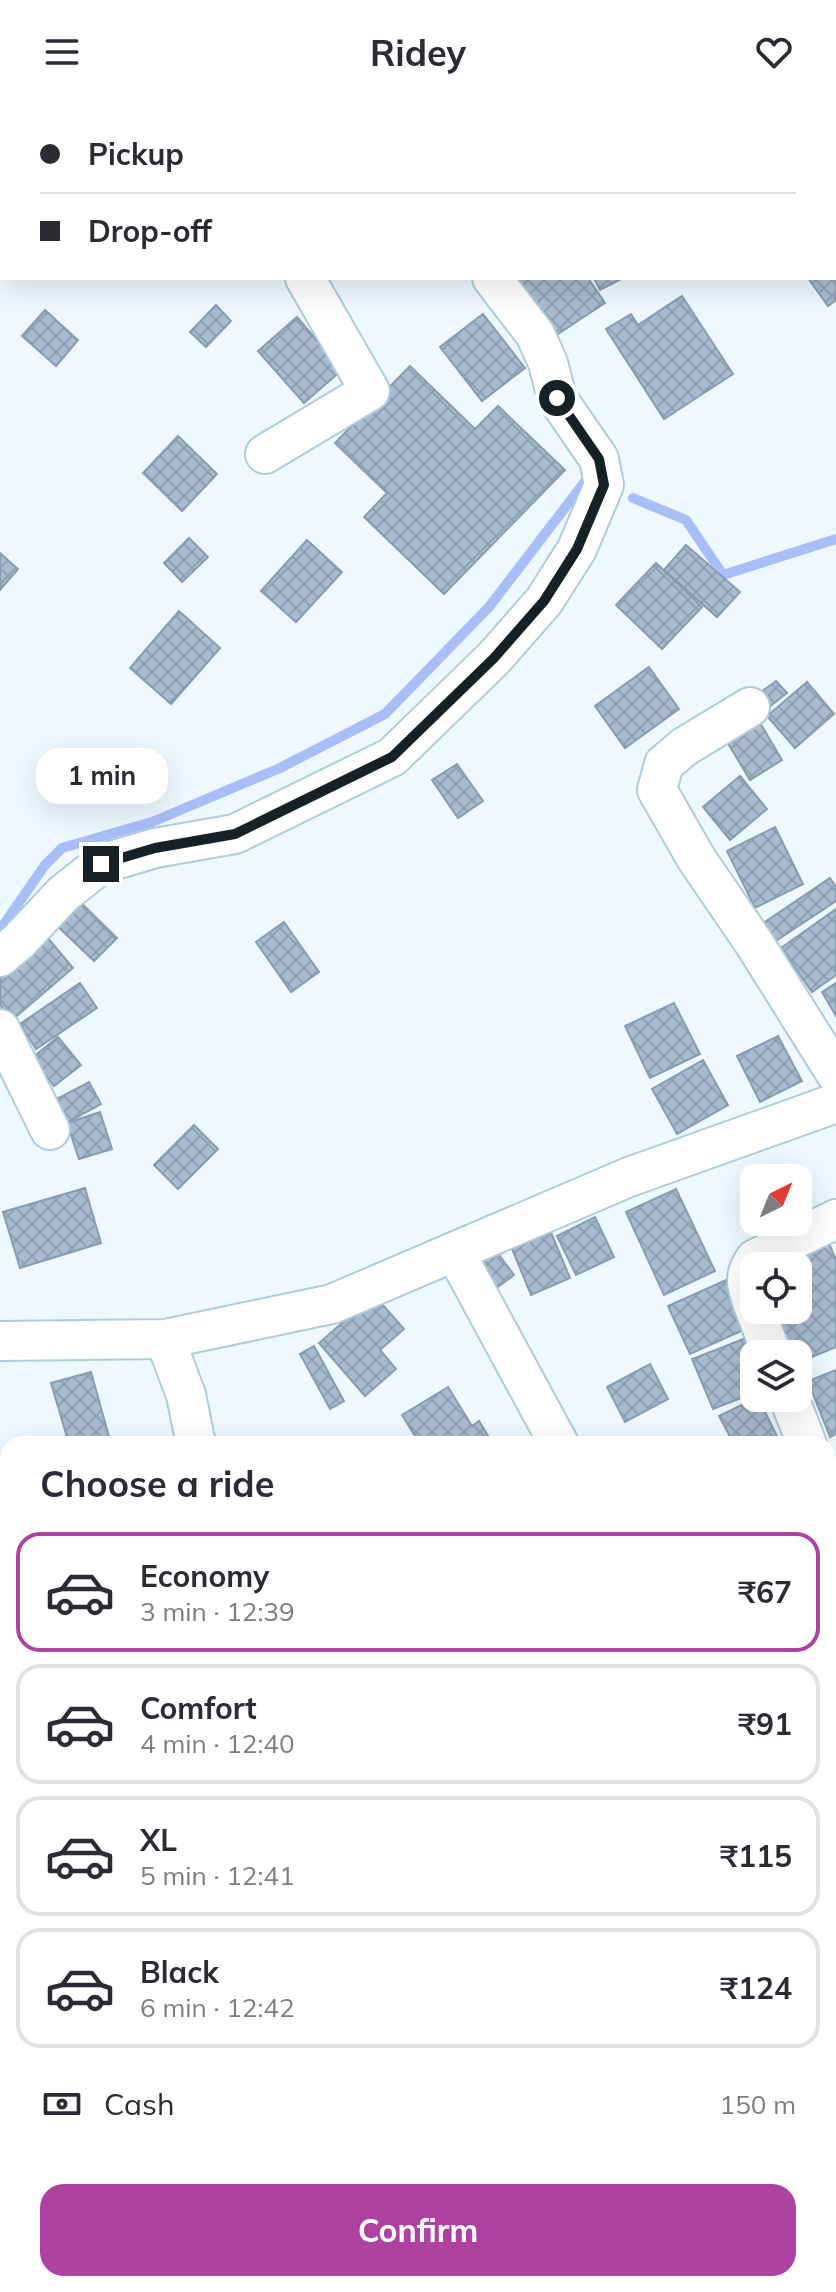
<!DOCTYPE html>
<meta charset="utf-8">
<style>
:root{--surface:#fff;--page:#f7f7f7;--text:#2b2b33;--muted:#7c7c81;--line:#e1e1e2;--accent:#af42a1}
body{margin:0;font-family:Mulish,sans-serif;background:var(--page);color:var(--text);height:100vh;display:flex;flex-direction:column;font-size:30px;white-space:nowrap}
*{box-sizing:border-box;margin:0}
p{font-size:26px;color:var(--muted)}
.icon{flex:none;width:44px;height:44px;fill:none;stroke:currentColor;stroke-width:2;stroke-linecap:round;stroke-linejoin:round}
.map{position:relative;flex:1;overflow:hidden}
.panel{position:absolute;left:0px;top:1332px;width:836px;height:856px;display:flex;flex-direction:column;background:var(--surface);border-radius:24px 24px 0 0;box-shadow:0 8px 32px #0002}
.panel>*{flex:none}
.banner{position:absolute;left:0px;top:0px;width:836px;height:176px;box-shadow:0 8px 32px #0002;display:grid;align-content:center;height:176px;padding:0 40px;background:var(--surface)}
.needle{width:52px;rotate:43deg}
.controls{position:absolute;left:740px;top:1060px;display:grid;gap:16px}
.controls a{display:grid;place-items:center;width:72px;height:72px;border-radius:16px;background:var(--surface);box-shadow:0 8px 32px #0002;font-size:40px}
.end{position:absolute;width:36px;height:36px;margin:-18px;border:10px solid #152126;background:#fff;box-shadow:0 0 0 4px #fff}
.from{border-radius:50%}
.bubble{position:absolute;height:56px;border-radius:24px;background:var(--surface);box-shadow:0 8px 32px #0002;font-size:26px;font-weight:700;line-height:56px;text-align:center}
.banner b{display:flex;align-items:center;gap:28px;height:76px;font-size:30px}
.banner b+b{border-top:2px solid var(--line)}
.banner i{width:20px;height:20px;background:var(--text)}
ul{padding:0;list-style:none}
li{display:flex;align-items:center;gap:24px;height:120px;margin:0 16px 12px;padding:0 24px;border:4px solid var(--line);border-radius:24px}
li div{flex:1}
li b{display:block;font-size:30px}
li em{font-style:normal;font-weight:700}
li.active{border-color:var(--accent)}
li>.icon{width:72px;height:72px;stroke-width:1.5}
h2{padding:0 40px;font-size:36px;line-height:96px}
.pay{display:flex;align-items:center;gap:20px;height:88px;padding:0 40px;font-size:30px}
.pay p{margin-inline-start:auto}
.button{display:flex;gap:16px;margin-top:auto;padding:16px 40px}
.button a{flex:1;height:92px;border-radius:24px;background:var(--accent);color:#fff;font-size:32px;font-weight:700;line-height:92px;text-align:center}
header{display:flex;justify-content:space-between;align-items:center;height:104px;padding:0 40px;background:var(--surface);font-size:36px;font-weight:700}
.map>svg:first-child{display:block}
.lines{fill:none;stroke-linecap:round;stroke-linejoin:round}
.stream{stroke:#a9bdf8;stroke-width:10}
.building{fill:url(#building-cross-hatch);stroke:#889cb0;stroke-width:2}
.minor-casing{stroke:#aeccda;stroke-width:42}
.minor{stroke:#fff;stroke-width:38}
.route{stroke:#152126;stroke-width:10}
</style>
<header><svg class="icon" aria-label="menu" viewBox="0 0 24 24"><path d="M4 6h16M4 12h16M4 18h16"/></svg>Ridey<svg class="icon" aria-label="heart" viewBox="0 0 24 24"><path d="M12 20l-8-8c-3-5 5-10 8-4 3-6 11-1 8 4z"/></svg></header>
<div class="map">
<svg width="836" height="2188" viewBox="0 0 836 2188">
<defs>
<pattern id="building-cross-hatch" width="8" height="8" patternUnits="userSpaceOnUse" patternTransform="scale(2)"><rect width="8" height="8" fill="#a8bcd1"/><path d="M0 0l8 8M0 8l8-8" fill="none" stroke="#90a1b3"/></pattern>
</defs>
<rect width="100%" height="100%" fill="#edf9ff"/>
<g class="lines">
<path class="stream" d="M633,394l53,22 37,55 113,-36
M0,826l45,-65 17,-17 90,-26 128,-54 105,-54 104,-107 98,-128"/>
</g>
<path class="building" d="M99,0h50l1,1 -53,1z
M836,134v62l-8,6 -20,-28h26z
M516,174h72l17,25 -58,38 -38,-58z
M594,174h29l-23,12z
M682,192l51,78 -69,45 -58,-90 25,-15 7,11z
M216,201l15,16 -25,26 -16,-15z
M45,206l33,30 -22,26 -34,-30z
M483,210l42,54 -43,33 -42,-54z
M297,213l45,53 -38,33 -46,-52z
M410,262l65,63 23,-23 67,64 -121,124 -80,-77 23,-24 -52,-50z
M178,332l39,38 -35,37 -39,-38z
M189,434l19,19 -26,25 -18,-19z
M307,436l35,32 -46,50 -35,-31z
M686,441l54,47 -23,25 -53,-47z
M0,449l18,16 -18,21z
M656,459l46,44 -40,42 -46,-44z
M179,507l41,37 -49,56 -41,-36z
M649,563l30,42 -54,39 -30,-42z
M776,577l11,12 -23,18 -11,-13z
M807,578l27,32 -39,34 -28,-32z
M756,612l26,44 -32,20 -27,-45z
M457,660l26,37 -25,17 -26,-38z
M740,672l27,33 -37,31 -27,-33z
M775,723l28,57 -48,24 -28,-57z
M830,774l6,9v14l-62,41 -12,-18z
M74,792l43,42 -23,23 -43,-41z
M836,805v66l-24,17 -31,-44z
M284,818l35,50 -28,20 -35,-50z
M41,826l32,38 -61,52 -12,-15v-40z
M80,879l17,25 -61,41 -16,-25z
M836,879v33l-14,-24z
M674,899l26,51 -50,24 -25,-52z
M778,932l24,45 -42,21 -23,-46z
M58,933l23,28 -27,21 -22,-28z
M703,956l25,45 -51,29 -25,-45z
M89,978l12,22 -38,21 -12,-23z
M100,1008l12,37 -33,10 -12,-36z
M194,1021l24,24 -40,40 -24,-24z
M85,1084l16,55 -81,25 -17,-56z
M676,1085l39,82 -51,24 -38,-83z
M595,1113l19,40 -38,18 -19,-39z
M547,1119l23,55 -39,17 -23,-56z
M826,1132l10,24v87l-38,16v-9h-6l-9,-21 -29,-23h44v-44h-41z
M488,1136l26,35 -31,23 -26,-35z
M726,1176l22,48 -58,26 -22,-48z
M374,1191l30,34 -24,21 16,19 -31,27 -46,-53z
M746,1234l8,21v34l-41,16 -21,-50z
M314,1242l30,55 -14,8 -30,-55z
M650,1260l18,35 -43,23 -18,-35z
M836,1266v64l-6,3 -22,-56z
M91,1268l20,72h-42l-18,-61z
M448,1283l24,39 7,-5 14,23h-80l5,-3 -16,-26z
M756,1294h2l23,46h-47l-15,-28z
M836,1445v43l-8,7v-44z
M836,1644v59l-8,-8v-43z
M0,1735l8,1 -8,59z
M8,1843v65l-8,4v-65z
M8,1915v35l-8,3v-35z
M8,1955v49l-3,1 -5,-14v-33z
M8,2151v29h29l-4,8h-33v-32z
M242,2180h43l-13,8h-25z
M407,2180h28l-10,8h-12z
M724,2180h36l8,8h-53z"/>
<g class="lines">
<g class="minor-casing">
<path id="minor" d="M208,0l1,2
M672,0l1,2
M801,0l2,2
M494,2l3,-2
M834,42l2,2
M265,350l105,-63 -65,-113
M750,603l-66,40 -20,17 -7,26 39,68 58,85 82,131
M0,853l19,-16 44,-47 38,-30 54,-16 80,-14 157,-77 102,-99 50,-57 33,-52 27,-64 -5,-26 -42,-61 -9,-35 -13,-29 -43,-56
M0,925l50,101
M455,1148l104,192
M754,1204c-7,-20 -12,-31 1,-49l81,-40
M755,1206l17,44
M165,1235l21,56 10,49
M0,1237l165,-2 167,-35 297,-127 207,-74
M789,1294l18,46
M828,1375l8,6
M0,1816h8
M828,1945l8,20
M0,2046l8,23
M47,2180l3,8
M304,2188l12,-8"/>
</g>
<use href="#minor" class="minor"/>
</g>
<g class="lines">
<path class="route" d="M101,760l54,-16 80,-14 157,-77 102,-99 50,-57 33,-52 27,-64 -5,-26 -42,-61"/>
</g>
</svg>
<div class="controls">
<a><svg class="needle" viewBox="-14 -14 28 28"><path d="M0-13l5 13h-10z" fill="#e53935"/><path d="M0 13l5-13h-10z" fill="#7c7c81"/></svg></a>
<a><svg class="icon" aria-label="locate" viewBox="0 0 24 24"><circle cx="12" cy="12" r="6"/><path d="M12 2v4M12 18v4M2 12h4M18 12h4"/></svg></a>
<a><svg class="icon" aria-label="layers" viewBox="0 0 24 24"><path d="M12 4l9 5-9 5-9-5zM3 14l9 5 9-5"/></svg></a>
</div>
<i class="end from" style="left:557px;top:294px"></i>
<i class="end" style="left:101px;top:760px"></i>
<div class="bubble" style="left:36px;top:644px;width:132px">1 min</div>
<div class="banner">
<b><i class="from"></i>Pickup</b>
<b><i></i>Drop-off</b>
</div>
<section class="panel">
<h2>Choose a ride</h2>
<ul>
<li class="active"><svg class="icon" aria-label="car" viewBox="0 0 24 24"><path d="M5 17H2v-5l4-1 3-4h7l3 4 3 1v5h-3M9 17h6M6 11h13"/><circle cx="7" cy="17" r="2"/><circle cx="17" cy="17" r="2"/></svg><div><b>Economy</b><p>3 min · 12:39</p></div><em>₹67</em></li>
<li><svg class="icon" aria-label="car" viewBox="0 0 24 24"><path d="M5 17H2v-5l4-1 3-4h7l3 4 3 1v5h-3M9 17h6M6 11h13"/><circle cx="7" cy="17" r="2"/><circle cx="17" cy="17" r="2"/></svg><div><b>Comfort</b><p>4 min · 12:40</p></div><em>₹91</em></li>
<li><svg class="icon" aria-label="car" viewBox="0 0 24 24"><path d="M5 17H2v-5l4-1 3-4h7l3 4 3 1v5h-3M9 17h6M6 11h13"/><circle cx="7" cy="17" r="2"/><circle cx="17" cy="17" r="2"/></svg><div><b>XL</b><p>5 min · 12:41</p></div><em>₹115</em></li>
<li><svg class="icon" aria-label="car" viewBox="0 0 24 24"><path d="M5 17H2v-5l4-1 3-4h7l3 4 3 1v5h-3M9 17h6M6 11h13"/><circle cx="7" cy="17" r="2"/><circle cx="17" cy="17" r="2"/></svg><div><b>Black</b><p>6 min · 12:42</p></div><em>₹124</em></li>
</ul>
<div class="pay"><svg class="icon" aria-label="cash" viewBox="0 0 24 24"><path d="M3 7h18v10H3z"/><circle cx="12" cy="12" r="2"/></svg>Cash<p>150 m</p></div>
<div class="button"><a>Confirm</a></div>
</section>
</div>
